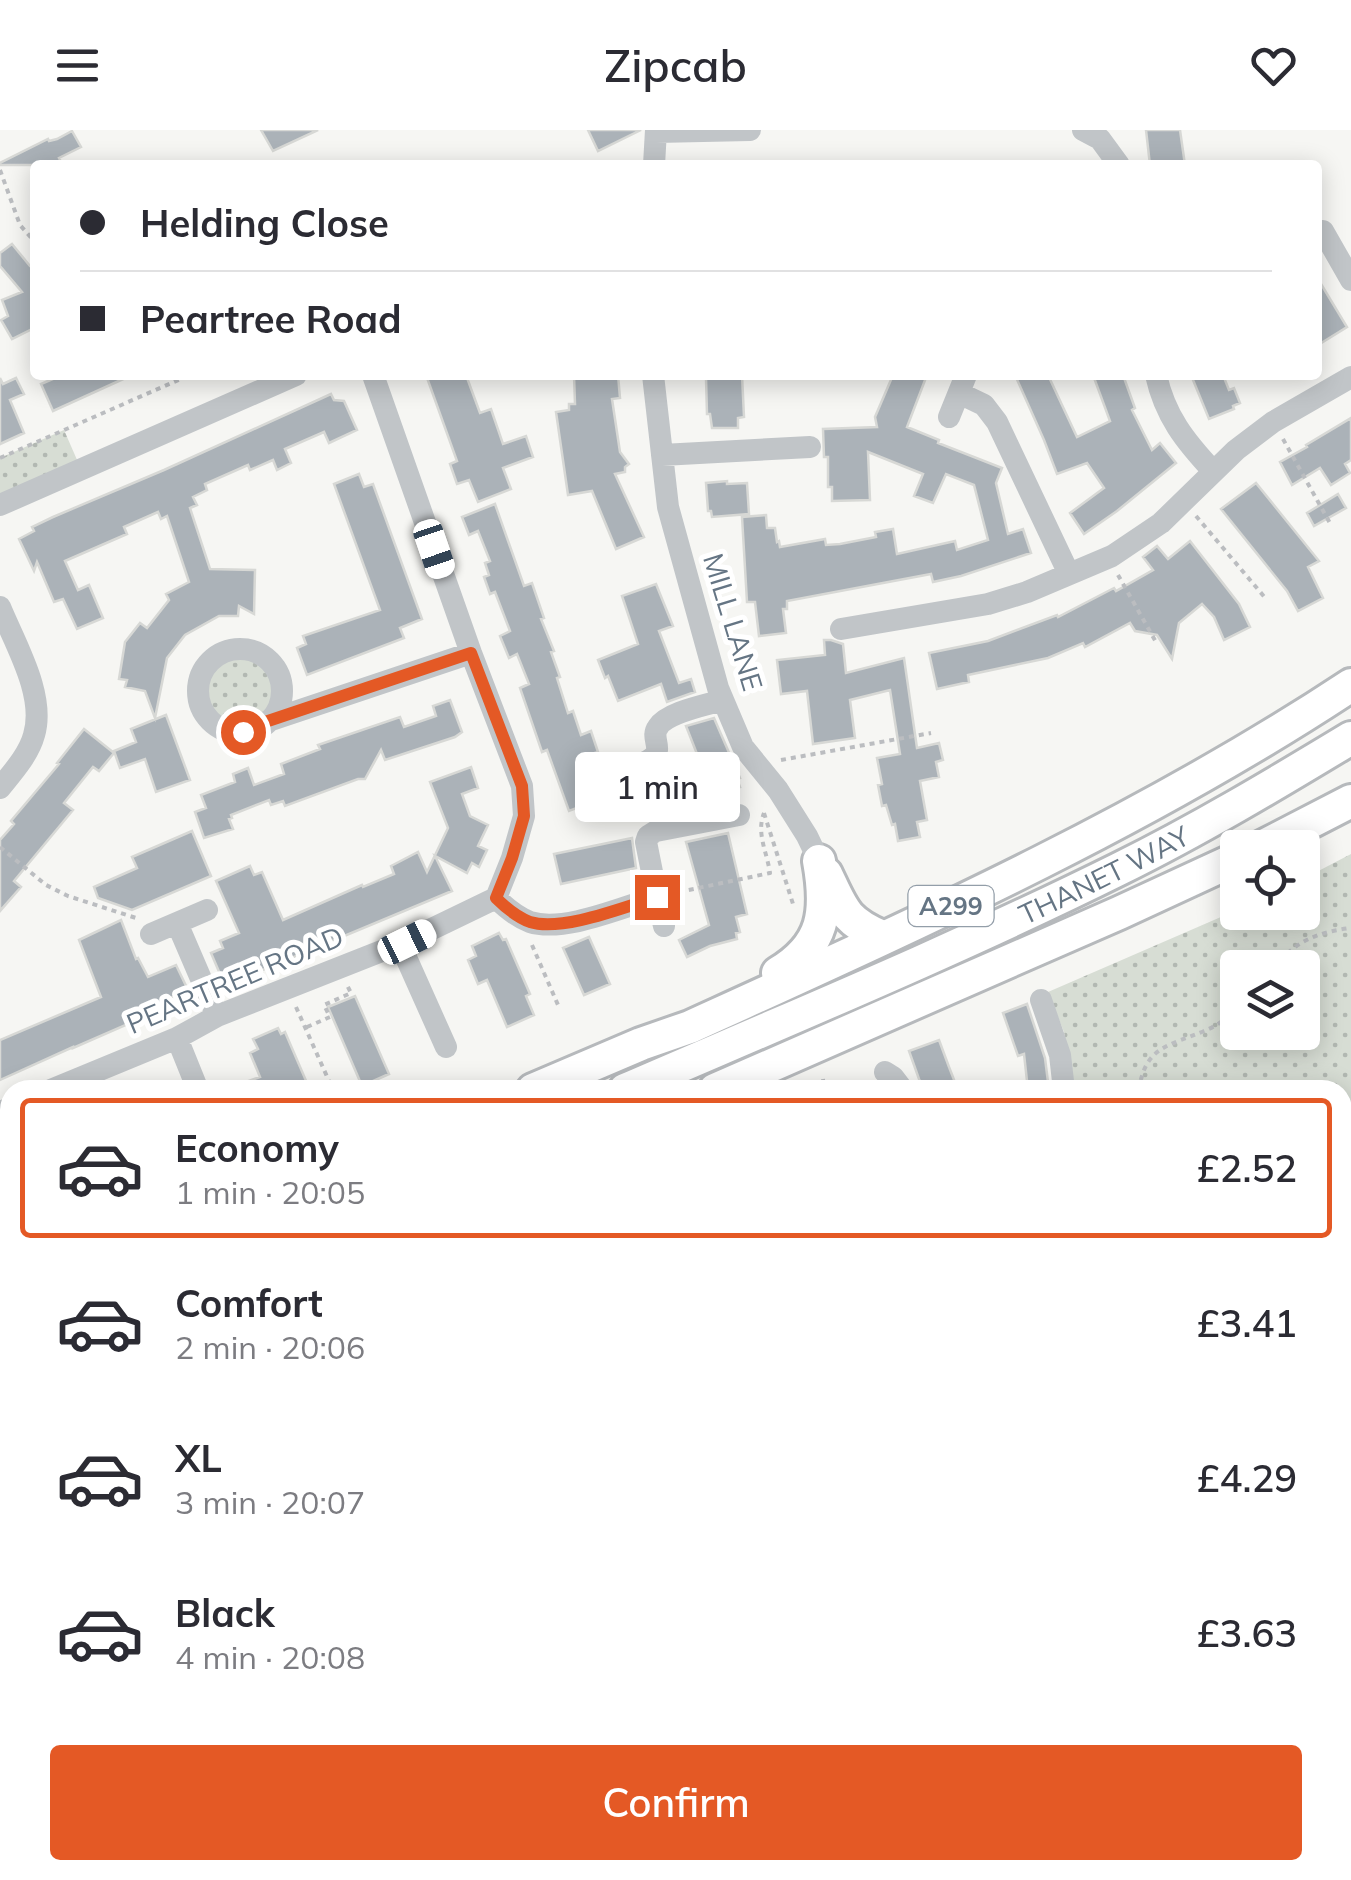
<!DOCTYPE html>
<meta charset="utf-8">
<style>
:root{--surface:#fff;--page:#f7f7f7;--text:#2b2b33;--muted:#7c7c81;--line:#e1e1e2;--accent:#e45925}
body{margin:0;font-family:Mulish,sans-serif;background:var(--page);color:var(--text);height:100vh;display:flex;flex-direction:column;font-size:38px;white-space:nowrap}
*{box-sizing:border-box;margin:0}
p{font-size:32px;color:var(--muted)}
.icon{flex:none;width:55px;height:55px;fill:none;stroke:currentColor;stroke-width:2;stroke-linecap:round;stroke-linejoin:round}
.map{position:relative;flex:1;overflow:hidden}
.drawer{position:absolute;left:0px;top:950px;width:1352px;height:800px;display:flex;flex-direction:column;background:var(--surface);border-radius:30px 30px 0 0;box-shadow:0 5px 25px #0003}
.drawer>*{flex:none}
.guide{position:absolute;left:30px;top:30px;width:1292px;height:220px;border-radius:10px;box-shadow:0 5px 25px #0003;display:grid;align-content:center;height:220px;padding:0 50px;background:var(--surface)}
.fabs{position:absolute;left:1220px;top:700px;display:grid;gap:20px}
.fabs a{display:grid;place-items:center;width:100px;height:100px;border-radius:10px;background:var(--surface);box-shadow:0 5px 25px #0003;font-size:50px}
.end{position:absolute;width:45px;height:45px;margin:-22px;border:12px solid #e45925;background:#fff;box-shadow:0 0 0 5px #fff}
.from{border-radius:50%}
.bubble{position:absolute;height:70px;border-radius:10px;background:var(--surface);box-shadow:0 5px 25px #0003;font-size:32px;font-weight:600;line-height:70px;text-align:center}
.car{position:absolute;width:30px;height:60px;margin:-30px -15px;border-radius:12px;box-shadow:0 0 8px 2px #0007;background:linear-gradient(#fff 24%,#345 0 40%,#fff 0 76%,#345 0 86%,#fff 0)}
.guide b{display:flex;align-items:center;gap:35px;height:95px;font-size:38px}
.guide b+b{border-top:2px solid var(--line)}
.guide i{width:25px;height:25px;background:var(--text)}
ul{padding:18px 0 0;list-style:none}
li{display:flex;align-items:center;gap:30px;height:140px;margin:0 20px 15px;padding:0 30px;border:5px solid transparent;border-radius:10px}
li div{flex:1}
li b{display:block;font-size:38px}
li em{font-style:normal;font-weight:600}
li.active{border-color:var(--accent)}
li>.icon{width:90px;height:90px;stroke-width:1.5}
.button{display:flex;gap:20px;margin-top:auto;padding:20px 50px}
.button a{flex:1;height:115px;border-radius:10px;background:var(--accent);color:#fff;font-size:40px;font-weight:600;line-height:115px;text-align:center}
header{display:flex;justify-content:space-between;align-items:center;height:130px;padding:0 50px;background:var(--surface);font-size:45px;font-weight:600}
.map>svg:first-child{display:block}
.built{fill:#e4e5e4}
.green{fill:#d7ddd4}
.forest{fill:url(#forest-firs)}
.park{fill:url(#park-dots);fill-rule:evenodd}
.building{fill:#abb2b8;stroke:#d7d8d5;stroke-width:2.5}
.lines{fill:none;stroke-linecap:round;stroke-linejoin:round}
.highway-casing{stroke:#b6b9bc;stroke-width:38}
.path{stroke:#bbbdc0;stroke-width:4;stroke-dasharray:5 5;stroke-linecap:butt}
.minor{stroke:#c1c5c8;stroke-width:22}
.highway{stroke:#fff;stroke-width:32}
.rail-casing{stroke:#a4a9af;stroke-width:10}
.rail{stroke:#fff;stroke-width:6;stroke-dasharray:19;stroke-linecap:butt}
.route{stroke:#e45925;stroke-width:12}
.labels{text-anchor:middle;stroke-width:10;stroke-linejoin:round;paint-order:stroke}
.shield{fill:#fff;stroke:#939ea9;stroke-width:2.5}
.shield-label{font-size:25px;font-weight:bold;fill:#657584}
.street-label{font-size:28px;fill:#657584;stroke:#fff}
</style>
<header><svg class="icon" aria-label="menu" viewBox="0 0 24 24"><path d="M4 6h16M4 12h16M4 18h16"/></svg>Zipcab<svg class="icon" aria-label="heart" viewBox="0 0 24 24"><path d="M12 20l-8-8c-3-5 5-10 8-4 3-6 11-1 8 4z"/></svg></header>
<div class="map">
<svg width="1351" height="1750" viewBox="0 0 1351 1750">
<defs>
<pattern id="forest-firs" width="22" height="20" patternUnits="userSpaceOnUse" patternTransform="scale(2.5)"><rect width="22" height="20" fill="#d7ddd4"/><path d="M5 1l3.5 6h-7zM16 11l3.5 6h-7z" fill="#b2b8b2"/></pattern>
<pattern id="park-dots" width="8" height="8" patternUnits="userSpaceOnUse" patternTransform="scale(2.5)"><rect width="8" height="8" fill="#d7ddd4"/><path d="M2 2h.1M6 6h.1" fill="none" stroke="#b2b8b2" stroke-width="1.8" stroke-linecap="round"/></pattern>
</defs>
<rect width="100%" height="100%" fill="#f6f6f3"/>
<path class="built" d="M10,1653v87l239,1 -14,9h-235v-90z"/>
<path class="green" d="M0,1364l10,7v119l-10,-2z"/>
<path class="forest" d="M1351,1170v252l-8,6 -1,-252z
M573,1740h302l-16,10h-300z"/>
<path class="park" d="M64,300l17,39 -81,36v-47z
M198 561a42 42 0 1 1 84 0a42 42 0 1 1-84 0Z
M1351,724v273l-8,6 -1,-43h-171l-5,-2 -23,2h-69l-10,-58 -16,-40 189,-82 1,2h64l1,-33zM1238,838h64v64h-64z"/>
<path class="building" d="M261,0h57l-45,21z
M588,0h53l-43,21z
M1146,0h34l5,35h-35z
M72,1l9,16 -22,11 4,7h-63v-2l48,-24 1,2 8,-2z
M12,114l18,22h5v58l-3,5 -20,10 -11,-19 7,-4 -6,-16 20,-8 -22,-26v-13z
M1318,149l29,48 -29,18z
M62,245h70l-79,36 -12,-27z
M426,245h40l14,38 11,-4 12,35 23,-8 7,21 -30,11 8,21 -33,13 -9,-22 -12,4 -7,-20 7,-3z
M574,245h44l2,23 -8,1 8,53 9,12 -4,3v5l-10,2 29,63 -28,12 -24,-58 -24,4 -12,-83 13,-2v-6h6z
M710,245h32l2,42 -6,1v10h-26l-2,-14h-3l-1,-36h4z
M893,245h34l-20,52 32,13 -1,3 64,25 -6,15 12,51 15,-5 8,24 -70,23 -28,6 -2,-8 -144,27v8h-4l3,24 -27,3 -4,-34h-8l-5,-85 24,-2 1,13h8l2,14 2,-1 1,6 45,-8 1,6 14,-1 36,-7 -1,-5 18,-3 4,25 58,-13 2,9 31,-10 -14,-55 -28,-11 -13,29 -19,-7 9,-22 -55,-22 2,48 -38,1v-14h-4v-30h-4l-1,-28 54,-2 -2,-10z
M1015,245h33l29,62 33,-16 -17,-46h30l12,33 -3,2 20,40 8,-7 16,20 -59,48 -33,23 -14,-21 34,-25 -17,-25 -30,11 -13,-34z
M1191,245h32l6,15 5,-2 6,15 -7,3 1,3 -25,10z
M0,248l3,6 13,-6 8,16 -14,6 14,33 -24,11z
M331,264l3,6 10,1 13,29 -28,13 -5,-11 -39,17 6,14 -14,7 -4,-10 -23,10 -2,-5 -43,19 2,6 -14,7 4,8 -7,3 20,61 45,1 -1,44 -15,-8 -1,10h-19l-34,19 -18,23 -12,60 -10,-27 -20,-4 2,-7 -8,-1 6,-37 15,-19 7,5 22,-28 -3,-6 23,-12 -22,-66 -6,3 -3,-7 -34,15 3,7 -62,27 13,29 11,-5 14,33 -26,11 -14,-30 -9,3 -17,-40 -3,9 -15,-32 15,-8 -2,-4 21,-10 111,-47z
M1351,288v42l-6,4 5,9 -19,12 -11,-17 -28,17 -12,-23 27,-15 -1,-2z
M359,344l5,13 9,-3 49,135 -22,9 4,10 -97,37 -10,-27 9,-4 -3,-8 77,-26 -46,-126z
M727,351v3l20,-1 2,31 -37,3 -1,-6h-3l-2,-28z
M1256,353l63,78 -11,6 15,31 -25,13 -11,-20 -66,-82z
M1338,364l8,14 -32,18 -7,-13z
M495,374l29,82 8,-3 12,35 -3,1 13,32 -3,1 9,25 -3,1 11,35 5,-2 8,24 10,-4 7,21 -10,3 4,12 -3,14 3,7 9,4 2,6 -34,13 -22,-61 -5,2 -22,-64 9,-4 -12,-30 -8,4 -9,-22 10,-5 -15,-39 -5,2 -6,-17 5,-2 -4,-12 5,-2 -12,-30 -9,4 -7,-18z
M1190,411l49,63 11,23 -26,13 -10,-23 -12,-13 -23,19 -7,36 -15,-24 -22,-4 -5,-8 -45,24 -2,-4 -35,15 -80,17 1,7 -32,7 -8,-36 59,-12 69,-26 1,2 56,-29 2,3 37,-21 -10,-13 14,-11 11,13z
M656,454l17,42 -14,5 20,52 12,-4 4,13 -28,10 -6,-18 -43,17 -10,-25 -3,2 -7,-18 40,-16 -16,-48z
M824,510h7l12,4 3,29 58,-15 13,90 22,-5 4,17 -7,2 3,15 -19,4 7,39 -10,2 3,15 -22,4 -3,-17 -3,1 -6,-20 -4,1 -4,-21 4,-1 -5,-26 23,-4 -10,-64 -40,10 5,38 -42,6 -6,-53 -26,3 -4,-34 48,-5z
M450,570l12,32 -7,5 -70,23 -4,-10 -16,29h-7l-73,27 -2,-5 -12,4 -2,-5 -38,15 1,3 -3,1 4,10 -29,9 -9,-26 11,-4 -5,-13 34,-13 -2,-8 15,-6 6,17 30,-11 -3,-10 39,-15 -2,-4 82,-28 4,10 32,-11 -3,-10z
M166,585l24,65 -34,12 -11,-33 -25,9 -6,-17 22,-9 -5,-13z
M714,588l26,60 -3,1 3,8 -28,5 -26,-66z
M84,599l30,24 -15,18 -6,-4 -29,36 9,7 -59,71 7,6 -21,24v-71l14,-16 -3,-3 48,-57 -2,-1z
M471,637l7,21 -16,6 8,22 18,9 -10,21 9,4 -8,17 -7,-4 -5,10 -32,-17 17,35 -206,86 -4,-8 -9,4 -2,-4 -11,5 -9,-21 12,-5 -3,-7 19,-8 -23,-52 34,-15 4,9 8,-3 21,48 79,-35 1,2 31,-13 -3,-8 27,-14 9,20 21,-44 -18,-46z
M661,640h3l2,20 -34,4 -1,-10z
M192,701l19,45 -79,34 -34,-12 -4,-11 43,-19 -5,-11z
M728,703l19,81 -11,3 4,15 -4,1 1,6 -27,7 -23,11 -8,-17 30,-15 -23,-83z
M632,708l4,30 -75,16 -7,-30z
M121,790l15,39 2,-1 10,19 28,-12 12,25 -22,10 4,8 -16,7 -1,-2 -80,35v-1l-73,33v-40l101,-43 -22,-57z
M499,803l4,7 3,-1 24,55 -4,2 8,19 -27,12 -20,-47 -9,4 -10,-24 8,-4 -4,-10z
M589,807l21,47 -26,11 -21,-47z
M355,866l34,78 -27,12 -34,-79z
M1027,874l18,54 4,32h-21l-4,-36 -6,2 -15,-43z
M278,898l3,6 4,-2 25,58h-81v-2l31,-11 -10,-24 8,-4 -5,-10z
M939,910l10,27 9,23h-34l-5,-11 -10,-28z"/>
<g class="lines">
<g class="highway-casing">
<g id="highway">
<path d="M1260,718l91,-47"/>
<path d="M826,744c17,36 19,47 56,63"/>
<path d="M778,843c47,-28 50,-62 41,-112"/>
<path d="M533,960l108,-46 49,-17c226,-103 454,-205 661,-342"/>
<path id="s1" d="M625,960c164,-71 333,-141 494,-221 79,-39 156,-85 232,-131"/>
<path d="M715,960l404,-177 119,-55"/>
<path d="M0,1191l10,-4"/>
<path d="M0,1230l10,-4"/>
<path d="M0,1270l10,-5"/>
<path d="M0,1328l10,4"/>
</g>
</g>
<path class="path" d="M0,40l20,55 15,17
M1283,309l48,86
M0,328l190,-83
M1196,386l71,84
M1118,445l38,67
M781,630l150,-27
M764,683l29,91
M0,717l46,38 22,11 68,22
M679,762l91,-19c-3,-21 -14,-40 -6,-60
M532,815l26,60
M1274,838c21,-27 44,-36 77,-40
M296,877l37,83
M307,897l23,-10 -6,-12 27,-12 -4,-8
M823,949l1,11
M119,960l12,-5 -2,-5
M1139,960c6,-44 30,-44 65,-59 13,-5 23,-13 34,-21
M0,1649l10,-7"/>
<path class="minor" d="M1083,0l17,9 19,26
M656,2l94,-2
M654,35l2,-35
M1323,101l28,49
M653,245l15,132 50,181 25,59 35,43 29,46 12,25
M1156,245c9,41 29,66 57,96
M959,263l25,12 13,17 72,152
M949,287l17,-42
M662,325l148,-8
M0,375l296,-130
M0,477c15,37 46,88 34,128 -5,19 -21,37 -34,53
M841,499l147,-25 39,-12 85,-36 49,-33 75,-73 37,-28 78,-45
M198 561a42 42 0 1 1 84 0a42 42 0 1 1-84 0Z
M268,591l203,-68
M603,647c13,-5 53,-13 54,-27 1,-8 -5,-15 1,-23 9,-15 49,-22 65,-27
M657,767l-11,-55 2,-6 8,-5 83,-16
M496,768c10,10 21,19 34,24 34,11 92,-15 127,-25l7,29
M177,793l40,93
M151,804l56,-24
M400,814l46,103
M1041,870l19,55 4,35
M177,908l21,52
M885,942l8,5 10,13
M51,960l126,-52 40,-22 190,-75 89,-43 16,-40 12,-42 -2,-30 -51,-133 -98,-278
M0,982l10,-4
M1342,1021l9,-6
M0,1094l3,6
M1342,1494l9,-8
M0,1538l10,4
M0,1586l10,-9
M1342,1673l9,4
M866,1740l3,10
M275,1750l6,-10
M308,1750l13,-10"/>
<use href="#highway" class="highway"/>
<g class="rail-casing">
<path id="rail" d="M1342,1304l9,-6
M694,1750l14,-10
M718,1750l14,-10"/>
</g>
<use href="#rail" class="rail"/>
</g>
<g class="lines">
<path class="route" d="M243,602l13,-3 12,-8 203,-68 51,133 2,30 -12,42 -16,40c10,10 21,19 34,24 32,10 94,-15 127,-25"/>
</g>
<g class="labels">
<rect class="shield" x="908.5" y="756" width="85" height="40" rx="8"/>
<g class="shield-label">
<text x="951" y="785">A299</text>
</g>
<g class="street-label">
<text transform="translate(733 492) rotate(73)" y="10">MILL LANE</text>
<text dy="10" stroke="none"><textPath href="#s1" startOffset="525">THANET WAY</textPath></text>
<text transform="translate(235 850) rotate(-23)" y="10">PEARTREE ROAD</text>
</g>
</g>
</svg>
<div class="fabs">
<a><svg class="icon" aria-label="locate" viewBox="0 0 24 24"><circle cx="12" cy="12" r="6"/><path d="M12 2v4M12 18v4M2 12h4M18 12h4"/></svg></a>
<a><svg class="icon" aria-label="layers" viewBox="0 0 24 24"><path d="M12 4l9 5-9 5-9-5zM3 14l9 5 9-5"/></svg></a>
</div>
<i class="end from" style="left:243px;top:602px"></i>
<i class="end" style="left:657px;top:767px"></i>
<div class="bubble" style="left:575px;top:622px;width:165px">1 min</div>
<i class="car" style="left:434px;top:419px;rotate:161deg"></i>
<i class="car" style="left:407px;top:812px;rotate:64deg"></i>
<div class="guide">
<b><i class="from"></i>Helding Close</b>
<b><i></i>Peartree Road</b>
</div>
<section class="drawer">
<ul>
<li class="active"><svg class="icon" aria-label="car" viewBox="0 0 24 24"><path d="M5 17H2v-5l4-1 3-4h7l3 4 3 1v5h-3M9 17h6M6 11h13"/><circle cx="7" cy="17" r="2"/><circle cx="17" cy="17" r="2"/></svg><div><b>Economy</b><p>1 min · 20:05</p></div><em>£2.52</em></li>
<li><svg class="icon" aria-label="car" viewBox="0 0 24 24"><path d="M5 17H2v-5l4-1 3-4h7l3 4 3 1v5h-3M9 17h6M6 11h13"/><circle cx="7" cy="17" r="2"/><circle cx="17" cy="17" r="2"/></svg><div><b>Comfort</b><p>2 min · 20:06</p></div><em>£3.41</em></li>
<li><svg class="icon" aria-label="car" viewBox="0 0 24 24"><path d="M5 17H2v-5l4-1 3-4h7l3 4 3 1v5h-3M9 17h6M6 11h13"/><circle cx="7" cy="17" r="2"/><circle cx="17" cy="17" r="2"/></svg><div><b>XL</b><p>3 min · 20:07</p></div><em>£4.29</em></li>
<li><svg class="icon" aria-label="car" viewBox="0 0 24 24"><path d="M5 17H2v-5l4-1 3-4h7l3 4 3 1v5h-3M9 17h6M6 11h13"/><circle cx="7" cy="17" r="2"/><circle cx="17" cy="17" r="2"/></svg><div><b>Black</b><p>4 min · 20:08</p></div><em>£3.63</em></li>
</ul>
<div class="button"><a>Confirm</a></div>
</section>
</div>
